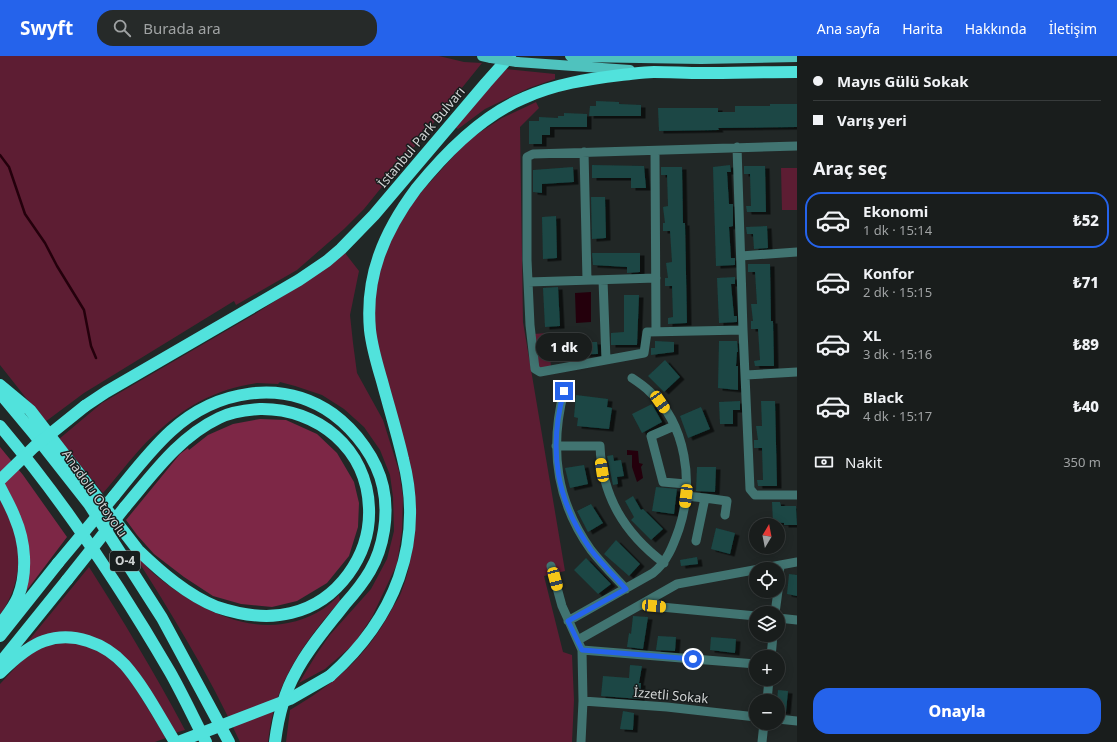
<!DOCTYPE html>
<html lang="tr">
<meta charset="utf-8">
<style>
:root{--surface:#191d1c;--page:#262a29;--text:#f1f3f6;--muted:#9fa2a3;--line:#373b3b;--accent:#2563eb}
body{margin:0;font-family:"Noto Sans",sans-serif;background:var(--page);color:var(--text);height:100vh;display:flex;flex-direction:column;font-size:15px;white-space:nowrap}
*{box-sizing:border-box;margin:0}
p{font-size:13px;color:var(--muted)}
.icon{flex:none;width:22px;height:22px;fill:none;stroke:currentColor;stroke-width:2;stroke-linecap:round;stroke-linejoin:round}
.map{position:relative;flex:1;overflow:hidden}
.drawer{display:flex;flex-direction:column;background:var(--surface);width:320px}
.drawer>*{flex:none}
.hud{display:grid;align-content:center;height:88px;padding:0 16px;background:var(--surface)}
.needle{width:26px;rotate:10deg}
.controls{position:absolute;left:749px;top:462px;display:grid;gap:8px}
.controls a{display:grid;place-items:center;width:36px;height:36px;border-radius:50%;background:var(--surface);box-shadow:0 2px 10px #0003,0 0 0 1px var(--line);font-size:20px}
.end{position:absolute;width:18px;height:18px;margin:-9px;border:5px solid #2563eb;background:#fff;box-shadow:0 0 0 2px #fff}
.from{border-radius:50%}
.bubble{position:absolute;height:28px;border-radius:14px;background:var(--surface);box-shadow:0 2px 10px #0003,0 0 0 1px var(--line);font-size:13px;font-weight:800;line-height:28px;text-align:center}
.car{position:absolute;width:12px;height:24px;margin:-12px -6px;border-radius:5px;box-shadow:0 0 3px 1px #0007;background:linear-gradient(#f5c518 24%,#345 0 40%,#f5c518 0 76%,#345 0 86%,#f5c518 0)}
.hud b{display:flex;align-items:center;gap:14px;height:38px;font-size:15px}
.hud b+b{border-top:1px solid var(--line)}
.hud i{width:10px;height:10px;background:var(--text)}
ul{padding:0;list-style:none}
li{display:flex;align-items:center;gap:12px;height:56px;margin:0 8px 6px;padding:0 8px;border:2px solid transparent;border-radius:16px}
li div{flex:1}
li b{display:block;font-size:15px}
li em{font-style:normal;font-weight:800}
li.current{border-color:var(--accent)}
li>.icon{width:36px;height:36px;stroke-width:1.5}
h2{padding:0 16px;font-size:18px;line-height:48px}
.pay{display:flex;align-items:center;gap:10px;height:44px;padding:0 16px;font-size:15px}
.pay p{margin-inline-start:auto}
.primary-button{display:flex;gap:8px;margin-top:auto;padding:8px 16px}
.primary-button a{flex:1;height:46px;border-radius:16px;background:var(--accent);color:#fff;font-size:16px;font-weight:800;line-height:46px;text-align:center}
header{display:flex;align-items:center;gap:24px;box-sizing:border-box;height:56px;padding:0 20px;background:var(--accent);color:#fff}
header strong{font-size:19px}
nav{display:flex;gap:22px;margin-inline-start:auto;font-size:14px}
.search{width:280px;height:36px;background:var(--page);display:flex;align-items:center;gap:10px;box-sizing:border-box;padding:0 14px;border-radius:16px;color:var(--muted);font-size:15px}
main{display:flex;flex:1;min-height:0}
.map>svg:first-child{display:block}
.green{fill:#5d1d33}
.forest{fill:#7d2746}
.water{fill:#24000c}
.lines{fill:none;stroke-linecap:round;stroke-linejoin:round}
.stream{stroke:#24000c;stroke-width:2.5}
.building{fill:#1a4745;filter:url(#shadow)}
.minor{stroke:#417471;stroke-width:9}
.major{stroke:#4fc2be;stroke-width:10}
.highway{stroke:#51e2dc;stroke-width:12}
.major-bridge{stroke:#4fc2be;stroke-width:10}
.highway-bridge{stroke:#51e2dc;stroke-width:12}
.route{stroke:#2563eb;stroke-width:5}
.labels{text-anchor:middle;stroke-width:3;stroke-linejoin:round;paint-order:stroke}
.shield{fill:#181d1d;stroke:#999c9c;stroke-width:1}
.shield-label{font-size:12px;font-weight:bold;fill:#d0d3d3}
.street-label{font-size:13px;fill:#d0d3d3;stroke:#181d1d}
</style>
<header>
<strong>Swyft</strong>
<div class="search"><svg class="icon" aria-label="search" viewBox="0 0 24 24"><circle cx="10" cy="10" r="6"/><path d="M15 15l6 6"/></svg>Burada ara</div>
<nav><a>Ana sayfa</a><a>Harita</a><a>Hakkında</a><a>İletişim</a></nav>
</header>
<main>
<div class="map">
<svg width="797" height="686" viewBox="0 0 797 686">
<defs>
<filter id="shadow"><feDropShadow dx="4.5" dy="2.5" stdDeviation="0" flood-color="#0009"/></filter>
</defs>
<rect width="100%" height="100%" fill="#212726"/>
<path class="green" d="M0,0h439l25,6 18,1 -118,146 -20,20 -47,41 -61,35 -2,-4 -150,92 -39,29 -45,-57z
M505,13l50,5v5l-26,9 -44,21 -27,20 -5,-3z
M536,46l3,6 -19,19 3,195 42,249 -21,5 19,76 9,3 2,45 -2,42h-286l4,-32c45,-26 77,-54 102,-101 3,-6 8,-12 10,-19 13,-33 14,-75 11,-111l-37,-141 -3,-31 9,-48 10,-22 23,-38 53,-59 34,-22z
M781,112h16v42h-15z
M345,197l14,18 -9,44 3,28 4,30 26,47 16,51 4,26 -1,34 -5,33 -25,53 -18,27 -29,25 -26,14 17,-28 13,-19 42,-47 16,-30 7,-28 -1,-34 -3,-22 -10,-25 -16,-23 -20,-18 -22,-14 -27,-9 -15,-4 -2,2c-7,0 -14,-1 -21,-1 -40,5 -75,25 -103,52 -18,16 -35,40 -51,58l-44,-54 43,-36 153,-89 51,-33z
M548,277l3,34h-14l-4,-33z
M0,442c22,41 27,77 0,117z
M130,492c8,8 15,17 23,25 47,39 111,73 170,36 6,-4 11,-9 16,-14l1,6c-24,27 -48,58 -61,93 -6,15 -9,32 -11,48h-28c-31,-68 -70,-131 -110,-194z
M89,511c34,53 66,107 96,163l-10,3 -33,-53 -64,-47 -20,-1 -16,4 -17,9z
M63,587h22l24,13 12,12 15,21 30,49 -11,4h-155v-58l27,-29 17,-9z"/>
<path class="forest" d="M260,363l26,1 31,14 20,19 17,29 5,21 -1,24 -9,29 -22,27 -30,18 -25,6 -31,-3 -28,-8 -29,-19 -30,-23 -17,-19 -11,-15 54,-66 8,-6 1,2 19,-15 25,-11z
M0,391l23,28 44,62 -46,61 6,-30 -27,-88z"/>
<path class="water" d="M591,236v30l-15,1 -1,-30z
M627,394l11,1 1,12 4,1 -2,3 2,11 -6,4 -5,-15v-12h-5z"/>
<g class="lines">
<path class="stream" d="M0,99l9,12 16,47 20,29 12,23 27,44 7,36 5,12"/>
</g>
<path class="building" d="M596,45l23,1v2l22,1v11h-52l1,-10h6z
M770,48h27v23l-79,1 1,2 -60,1 -1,-23h60v4h17v-6h35z
M564,57l23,1v13h-37v8h-8v9h-13v-23h10v-4l19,1v-2h6z
M592,109l52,1 2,22h-15v-10h-39z
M730,109l1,7h-4l2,32h4v22l-4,1 2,31h4v7l-19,1 -3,-99z
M744,110h21l1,46h-19l-1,-6h5l-1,-32h-6z
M573,111l1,15 -32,2v9l-9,-1v-22z
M661,111h21l1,56h2l2,100 -19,1v-6l5,-1 -1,-31h-7v-8h3l-2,-15 6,-1 -2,-31h-7v-8h2l-2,-16 5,-1 -1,-31h-6z
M591,141h14l1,41 -14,1z
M556,160l1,42 -14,1 -1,-42z
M767,170l1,22 -14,1 -1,-15h-6l-1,-7z
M592,197h48v19l-13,1v-6l-34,-2z
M748,208h22l1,57h2l1,45h-19l-1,-5 6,-1 -2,-31h-7v-8h2l-2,-17h6l-2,-32h-7z
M735,221v7h-4l3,32h3v6l-18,1 -2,-45z
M558,231l2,39 -15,1 -2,-39z
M624,239h15l-2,50h-26v-12l13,-1z
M655,285l19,1v10l-23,3v-7h4z
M719,285h18l1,11h-1l-1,14h2v24l-20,-2z
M554,286h43l1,12 -44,1z
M665,304l15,17 -16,15 -16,-16z
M576,339l32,4 -1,8 5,1 -3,21 -32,-3 1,-8 -4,-1z
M740,345v9h-7v14h-13l-1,-22z
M761,345h14l2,85h-19l-1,-6h6l-1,-32h-8v-8h4l-2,-14h6z
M652,348l10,18 -20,11 -10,-19z
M701,351l9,22 -22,9 -8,-22z
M613,399l1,6 7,-1 3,16 -7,1 1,7 -5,1 -6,-29z
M584,409l4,19 -18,4 -5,-20z
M697,411h19l-1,25 -19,-1z
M656,431l21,2 -3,25 -22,-3z
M633,440l8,14 2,-1 20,20 -12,11 -20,-20 3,-3 -9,-16z
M772,446h8l1,4h15l1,19h-13v-2l-11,-1z
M591,448l12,19 -15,9 -11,-21z
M716,472l19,5 -5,21 -19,-5z
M616,484l24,24 -11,12 -25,-22z
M697,501l1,7 -17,2 -1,-6z
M586,502l25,26 -13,10 -24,-24z
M789,518l8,1v21l-10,-2z
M633,560l15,1 -5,32 -16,-2 2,-14 2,1z
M658,580l18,1 -1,14 -19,-1z
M711,581l25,2 -1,14 -25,-3z
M630,609l12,1 -3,17h2l-1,16 -39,-3 2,-20 26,2z
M778,634l10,1 -2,21 -8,-1v-10h-1z
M623,655l11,2 -1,17 -13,-1z"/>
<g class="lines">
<path class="minor" d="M797,90l-264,8 -6,3v103l3,65 5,44 5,3 104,-19 3,-21 96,-2 7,159 5,6h42
M737,91l6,183
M655,95l1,181
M584,96l3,128
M741,200l56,-4
M603,224l3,80
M528,226l128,-4
M746,319l51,-3
M564,335c-15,58 -8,110 27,159 11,14 23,26 35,39
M674,370l-23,10 12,46 23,2
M556,390h44c2,50 24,87 64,117
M686,440l19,2 -9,43
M705,442l22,3 -2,14
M551,510l11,40 20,44 1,51 -2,41
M778,531l2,-22
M640,549l37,-21 120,-22
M775,557l3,-22
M778,562l19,2
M568,565l85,-48c14,-11 20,-27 26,-44 15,-45 8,-105 -30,-138 -5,-5 -11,-9 -17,-13
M578,584l62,-35 116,11
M582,594l174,14
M771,601l2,-22
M583,645l84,6 89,10
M767,645l2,-22
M778,663l19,2
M762,686l2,-19"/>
<path class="major" d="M482,0l9,2
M570,0l9,1 122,2 96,-2
M517,6l113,8"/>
<path class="highway" d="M0,329l30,25 108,140c23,22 49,45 79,57 24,8 50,12 74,6 47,-11 80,-58 78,-105 -2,-59 -51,-100 -109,-99 -13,1 -29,3 -41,9 -40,19 -66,56 -94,89
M0,337l34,41 55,70 73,114 67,124
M85,350l21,-14 193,-112 28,-19 14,-12 33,-34 112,-132 24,-27
M0,370c64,76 120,160 170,246 13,23 24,47 36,70
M0,431c5,10 11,20 15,31 10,23 13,54 3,79 -4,10 -12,19 -18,28
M114,440c18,-22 36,-46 57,-65 45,-41 111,-53 162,-17 23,17 44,45 50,73 6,27 1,60 -13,84 -7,12 -16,23 -25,33 -17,22 -36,43 -49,68 -12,21 -18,46 -21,70
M0,580l58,-73
M0,607l67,-83
M0,617c12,-12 27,-26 44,-32 29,-10 61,2 81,24 20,23 34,51 50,77
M330,620c64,-57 95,-132 73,-217 -6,-26 -14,-52 -21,-78 -5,-17 -10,-33 -12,-51 -5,-54 14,-98 46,-141 29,-36 65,-73 108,-91 31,-14 64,-19 97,-23 11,-1 22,-3 33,-3 16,0 32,1 48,1 32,0 63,-1 95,-1"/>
<path class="major-bridge" d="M491,2l26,4"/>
<path class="highway-bridge" d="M0,424l34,-33 51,-41
M58,507l56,-67
M67,524l58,-73
M178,686l112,-43 40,-23"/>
</g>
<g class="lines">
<path class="route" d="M564,335c-16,58 -8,109 27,159 11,14 23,26 35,39l-58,32 14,29 111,9"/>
</g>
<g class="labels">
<rect class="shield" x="110" y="495" width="30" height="20" rx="3"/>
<g class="shield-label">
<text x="125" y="509">O-4</text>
</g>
<g class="street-label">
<text transform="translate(421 81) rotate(-50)" y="5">İstanbul Park Bulvarı</text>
<text transform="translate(95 437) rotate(55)" y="5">Anadolu Otoyolu</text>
<text transform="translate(671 639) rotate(5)" y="5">İzzetli Sokak</text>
</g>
</g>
</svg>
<div class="controls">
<a><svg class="needle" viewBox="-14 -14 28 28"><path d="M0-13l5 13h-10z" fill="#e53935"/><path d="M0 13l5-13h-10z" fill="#9fa2a3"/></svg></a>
<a><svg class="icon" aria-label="locate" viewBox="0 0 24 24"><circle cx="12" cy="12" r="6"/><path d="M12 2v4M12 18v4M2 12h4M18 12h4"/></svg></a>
<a><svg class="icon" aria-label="layers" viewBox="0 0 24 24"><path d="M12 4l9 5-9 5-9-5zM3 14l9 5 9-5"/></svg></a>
<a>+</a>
<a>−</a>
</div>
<i class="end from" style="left:693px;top:603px"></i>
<i class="end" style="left:564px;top:335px"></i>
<div class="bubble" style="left:536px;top:277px;width:56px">1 dk</div>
<i class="car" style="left:660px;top:346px;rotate:145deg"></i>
<i class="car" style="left:602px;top:414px;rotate:351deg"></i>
<i class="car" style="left:686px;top:440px;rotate:187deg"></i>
<i class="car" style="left:555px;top:523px;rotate:165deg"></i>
<i class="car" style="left:654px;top:550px;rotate:95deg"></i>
</div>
<section class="drawer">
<div class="hud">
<b><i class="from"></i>Mayıs Gülü Sokak</b>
<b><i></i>Varış yeri</b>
</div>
<h2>Araç seç</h2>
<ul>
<li class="current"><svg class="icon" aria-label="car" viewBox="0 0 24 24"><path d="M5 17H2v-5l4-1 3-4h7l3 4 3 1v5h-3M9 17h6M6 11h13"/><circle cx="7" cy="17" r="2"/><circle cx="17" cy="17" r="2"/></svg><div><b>Ekonomi</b><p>1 dk · 15:14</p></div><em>₺52</em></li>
<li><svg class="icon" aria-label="car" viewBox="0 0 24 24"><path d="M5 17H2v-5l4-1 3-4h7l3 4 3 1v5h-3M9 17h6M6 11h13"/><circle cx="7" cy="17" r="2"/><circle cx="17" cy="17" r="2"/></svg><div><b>Konfor</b><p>2 dk · 15:15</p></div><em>₺71</em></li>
<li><svg class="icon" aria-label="car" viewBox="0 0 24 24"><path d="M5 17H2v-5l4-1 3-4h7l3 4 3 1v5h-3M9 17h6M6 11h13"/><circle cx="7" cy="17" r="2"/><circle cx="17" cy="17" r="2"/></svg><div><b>XL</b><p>3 dk · 15:16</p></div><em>₺89</em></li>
<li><svg class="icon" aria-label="car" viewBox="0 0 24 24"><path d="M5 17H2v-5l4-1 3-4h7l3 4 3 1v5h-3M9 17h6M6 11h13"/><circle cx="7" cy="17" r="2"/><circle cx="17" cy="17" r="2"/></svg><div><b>Black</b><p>4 dk · 15:17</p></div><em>₺40</em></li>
</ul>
<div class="pay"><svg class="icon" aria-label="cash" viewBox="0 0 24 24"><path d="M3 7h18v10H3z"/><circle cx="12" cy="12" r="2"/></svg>Nakit<p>350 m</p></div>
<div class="primary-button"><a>Onayla</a></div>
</section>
</main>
